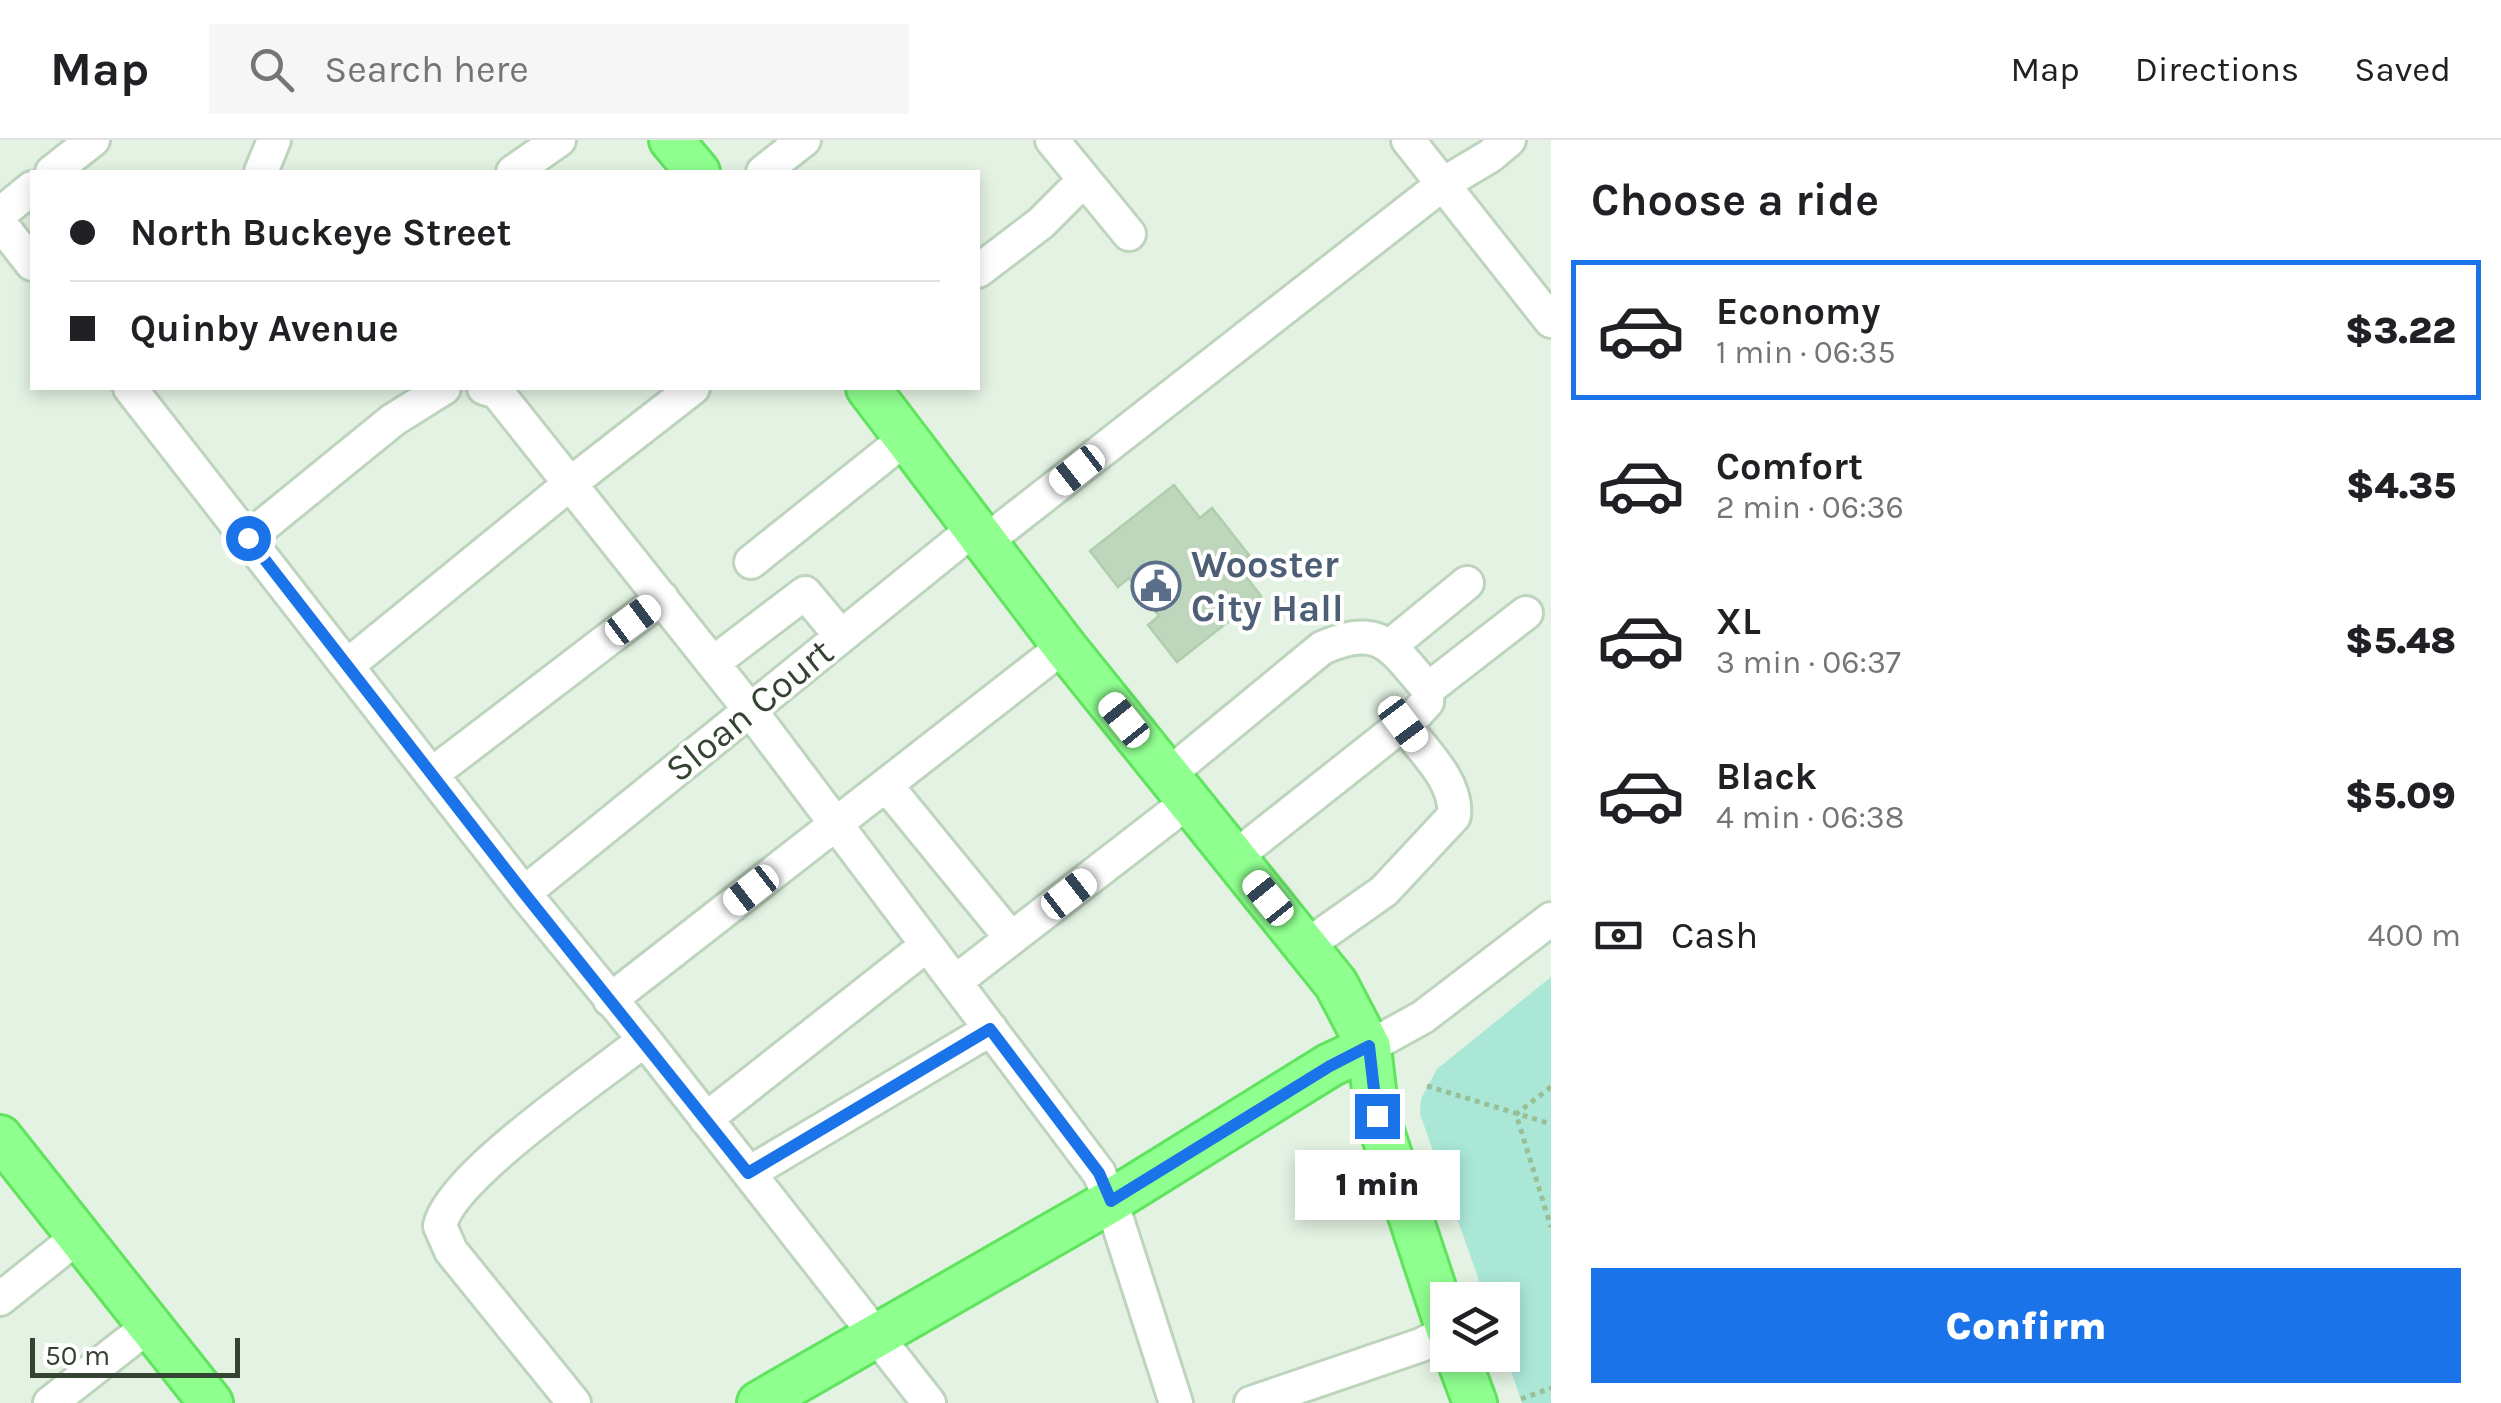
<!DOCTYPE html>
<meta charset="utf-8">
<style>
:root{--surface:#fff;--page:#f6f6f6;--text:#202124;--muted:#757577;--line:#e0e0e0;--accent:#1a73e8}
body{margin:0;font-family:Karla,sans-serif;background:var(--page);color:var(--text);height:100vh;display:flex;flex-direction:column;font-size:38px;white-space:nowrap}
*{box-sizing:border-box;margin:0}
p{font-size:32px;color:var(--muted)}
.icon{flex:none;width:55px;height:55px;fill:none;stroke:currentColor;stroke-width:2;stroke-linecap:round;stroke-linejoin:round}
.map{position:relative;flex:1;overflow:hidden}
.drawer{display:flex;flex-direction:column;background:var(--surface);width:950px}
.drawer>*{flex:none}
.hud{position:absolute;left:30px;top:30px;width:950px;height:220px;border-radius:0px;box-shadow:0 5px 15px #0003;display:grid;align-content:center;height:220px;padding:0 40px;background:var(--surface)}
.buttons{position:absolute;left:1430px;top:1142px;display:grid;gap:20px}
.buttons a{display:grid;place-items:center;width:90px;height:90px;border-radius:0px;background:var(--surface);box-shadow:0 5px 15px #0003;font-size:50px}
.scale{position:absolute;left:30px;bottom:25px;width:210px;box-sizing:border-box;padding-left:10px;border:5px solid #354333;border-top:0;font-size:28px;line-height:35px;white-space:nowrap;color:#354333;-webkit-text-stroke:8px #fff;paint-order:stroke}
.end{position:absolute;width:45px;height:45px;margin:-22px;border:12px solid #1a73e8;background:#fff;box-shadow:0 0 0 5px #fff}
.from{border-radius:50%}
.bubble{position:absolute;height:70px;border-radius:0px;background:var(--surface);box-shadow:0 5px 15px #0003;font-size:32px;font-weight:800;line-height:70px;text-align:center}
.car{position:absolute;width:30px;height:60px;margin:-30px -15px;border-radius:12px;box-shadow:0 0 8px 2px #0007;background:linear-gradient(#fff 24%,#345 0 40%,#fff 0 76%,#345 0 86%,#fff 0)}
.hud b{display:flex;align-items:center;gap:35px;height:95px;font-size:38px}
.hud b+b{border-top:2px solid var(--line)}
.hud i{width:25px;height:25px;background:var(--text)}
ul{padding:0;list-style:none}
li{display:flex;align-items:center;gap:30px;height:140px;margin:0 20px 15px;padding:0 20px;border:5px solid transparent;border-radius:0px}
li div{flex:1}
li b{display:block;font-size:38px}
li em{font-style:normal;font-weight:800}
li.active{border-color:var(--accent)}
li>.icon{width:90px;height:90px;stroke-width:1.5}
h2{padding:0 40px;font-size:45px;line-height:120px}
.pay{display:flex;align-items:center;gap:25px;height:110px;padding:0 40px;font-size:38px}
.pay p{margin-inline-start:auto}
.action{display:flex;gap:20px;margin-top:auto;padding:20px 40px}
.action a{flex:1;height:115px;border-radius:0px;background:var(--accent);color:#fff;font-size:40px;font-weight:800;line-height:115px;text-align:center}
header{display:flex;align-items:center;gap:60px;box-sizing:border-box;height:140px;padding:0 50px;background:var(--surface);border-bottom:2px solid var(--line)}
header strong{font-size:48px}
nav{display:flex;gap:55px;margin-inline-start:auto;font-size:35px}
.search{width:700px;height:90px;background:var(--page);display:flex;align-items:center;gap:25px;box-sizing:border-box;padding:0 35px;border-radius:0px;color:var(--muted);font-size:38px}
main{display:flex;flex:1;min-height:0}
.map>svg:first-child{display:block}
.green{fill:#aae7d7}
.building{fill:#bed6bb;stroke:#afceab;stroke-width:2.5}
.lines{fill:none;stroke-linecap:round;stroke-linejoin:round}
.minor-casing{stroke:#bed5bd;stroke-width:38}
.major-casing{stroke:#60e45e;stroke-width:48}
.path{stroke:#99bf97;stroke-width:5;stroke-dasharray:5 5;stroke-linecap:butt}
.minor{stroke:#fff;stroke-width:32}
.major{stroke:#8fff8f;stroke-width:42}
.route{stroke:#1a73e8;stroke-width:12}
.labels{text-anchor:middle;stroke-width:8;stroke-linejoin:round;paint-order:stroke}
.service-label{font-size:38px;font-weight:bold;fill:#4e5e75;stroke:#fff;text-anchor:start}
.street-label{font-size:38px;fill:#354333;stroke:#fff}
</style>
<header>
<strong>Map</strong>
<div class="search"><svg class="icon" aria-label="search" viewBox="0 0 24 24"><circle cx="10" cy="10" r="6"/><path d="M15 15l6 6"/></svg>Search here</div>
<nav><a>Map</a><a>Directions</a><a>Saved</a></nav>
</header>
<main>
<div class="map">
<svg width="1551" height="1263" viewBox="0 0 1551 1263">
<rect width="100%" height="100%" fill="#e3f2e3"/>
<path class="green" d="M1551,837v426h-29l-19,-56 -1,-47h-16l-66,-186 1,-15 16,-30z"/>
<path class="building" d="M1174,345l26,33 12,-10 37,47 -12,10 24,31 -84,66 -29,-37 11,-9 -30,-38 -11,9 -28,-36z"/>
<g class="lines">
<g class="minor-casing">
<path id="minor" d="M1052,0l77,94
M1408,0l143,181
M52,32l41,-32
M261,32l13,-32
M513,32l46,-32
M763,32l41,-32
M0,74l32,-26
M0,83l32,41
M978,131l63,-48 43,-43
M130,248l394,505 123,150 282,360
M484,248l13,4 253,318 349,463 12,28 65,202
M248,398l145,-118 51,-32
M985,402l458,-358 47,-28 19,-16
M751,422l155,-124
M1390,506l77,-63
M713,523l92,-70 36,43
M348,525l223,-182 122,-95
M1428,549l98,-76
M432,634l230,-176
M1169,634l153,-126c60,-26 69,-1 106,41l-1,13 -10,11 -182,144
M886,645l125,153
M524,753l451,-365
M1306,806l78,-55 70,-75c4,-34 -31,-66 -51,-92
M955,842l234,-181
M610,860l454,-354
M1369,907l54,-30 128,-98
M706,979l221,-174
M749,1033l242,-144
M0,1159l79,-63
M50,1263l100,-78
M574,1263l-123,-152 -11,-25c10,-50 160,-150 204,-186
M1251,1263l170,-58 27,-14"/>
</g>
<g class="major-casing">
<path id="major" d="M671,0l27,32
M868,248l196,258 272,338 33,63 8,69 71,214
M0,997l211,266
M1457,1215l18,48
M759,1263l352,-202 219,-136 39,-18"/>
</g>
<path class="path" d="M1427,946l124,38
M1551,947l-35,27 35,113
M1521,1259l30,-11"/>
<use href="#minor" class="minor"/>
<use href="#major" class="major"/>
</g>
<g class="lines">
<path class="route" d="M248,398l276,355 224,280 242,-144 109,144 12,28 219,-135 39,-20 8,70"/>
</g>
<defs>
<g id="civic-ring" transform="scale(2.5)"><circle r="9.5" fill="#fff" stroke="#5c6f8a" stroke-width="1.5"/><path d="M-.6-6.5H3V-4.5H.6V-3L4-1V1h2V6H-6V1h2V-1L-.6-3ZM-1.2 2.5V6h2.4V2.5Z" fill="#5c6f8a"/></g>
</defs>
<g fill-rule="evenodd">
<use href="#civic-ring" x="1156" y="446"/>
</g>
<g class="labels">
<g class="service-label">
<text x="1191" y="437">Wooster<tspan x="1191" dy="44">City Hall</tspan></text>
</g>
<g class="street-label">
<text transform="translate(749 570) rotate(-39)" y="13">Sloan Court</text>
</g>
</g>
</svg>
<div class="buttons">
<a><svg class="icon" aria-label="layers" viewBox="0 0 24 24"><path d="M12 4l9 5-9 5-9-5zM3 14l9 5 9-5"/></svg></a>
</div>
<div class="scale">50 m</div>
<i class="end from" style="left:248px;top:398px"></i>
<i class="end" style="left:1377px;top:976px"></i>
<div class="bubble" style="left:1295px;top:1010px;width:165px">1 min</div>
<i class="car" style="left:1077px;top:330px;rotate:232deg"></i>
<i class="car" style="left:633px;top:480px;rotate:53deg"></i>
<i class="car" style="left:1124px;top:580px;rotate:321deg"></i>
<i class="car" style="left:1403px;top:584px;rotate:143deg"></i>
<i class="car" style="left:751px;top:750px;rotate:232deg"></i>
<i class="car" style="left:1069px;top:754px;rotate:52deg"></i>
<i class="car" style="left:1268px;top:758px;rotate:321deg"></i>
<div class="hud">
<b><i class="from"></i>North Buckeye Street</b>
<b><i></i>Quinby Avenue</b>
</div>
</div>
<section class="drawer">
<h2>Choose a ride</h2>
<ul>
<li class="active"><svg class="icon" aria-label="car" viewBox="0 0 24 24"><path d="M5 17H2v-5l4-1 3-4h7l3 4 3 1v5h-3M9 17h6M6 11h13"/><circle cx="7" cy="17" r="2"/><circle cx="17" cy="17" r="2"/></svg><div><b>Economy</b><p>1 min · 06:35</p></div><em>$3.22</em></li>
<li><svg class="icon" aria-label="car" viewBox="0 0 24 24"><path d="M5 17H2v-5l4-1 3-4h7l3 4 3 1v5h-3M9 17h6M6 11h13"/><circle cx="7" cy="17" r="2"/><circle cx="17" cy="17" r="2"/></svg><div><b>Comfort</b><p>2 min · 06:36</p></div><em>$4.35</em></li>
<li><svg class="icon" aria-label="car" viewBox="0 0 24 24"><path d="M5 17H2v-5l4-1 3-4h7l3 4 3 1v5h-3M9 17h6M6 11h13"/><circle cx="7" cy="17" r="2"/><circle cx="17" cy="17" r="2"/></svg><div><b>XL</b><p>3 min · 06:37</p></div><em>$5.48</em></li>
<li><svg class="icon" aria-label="car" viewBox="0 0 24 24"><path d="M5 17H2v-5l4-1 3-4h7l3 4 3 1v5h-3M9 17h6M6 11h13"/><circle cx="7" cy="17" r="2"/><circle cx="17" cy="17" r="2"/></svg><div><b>Black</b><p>4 min · 06:38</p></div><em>$5.09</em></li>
</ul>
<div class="pay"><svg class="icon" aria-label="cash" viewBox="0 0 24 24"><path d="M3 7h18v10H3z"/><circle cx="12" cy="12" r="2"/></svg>Cash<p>400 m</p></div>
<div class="action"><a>Confirm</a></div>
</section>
</main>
